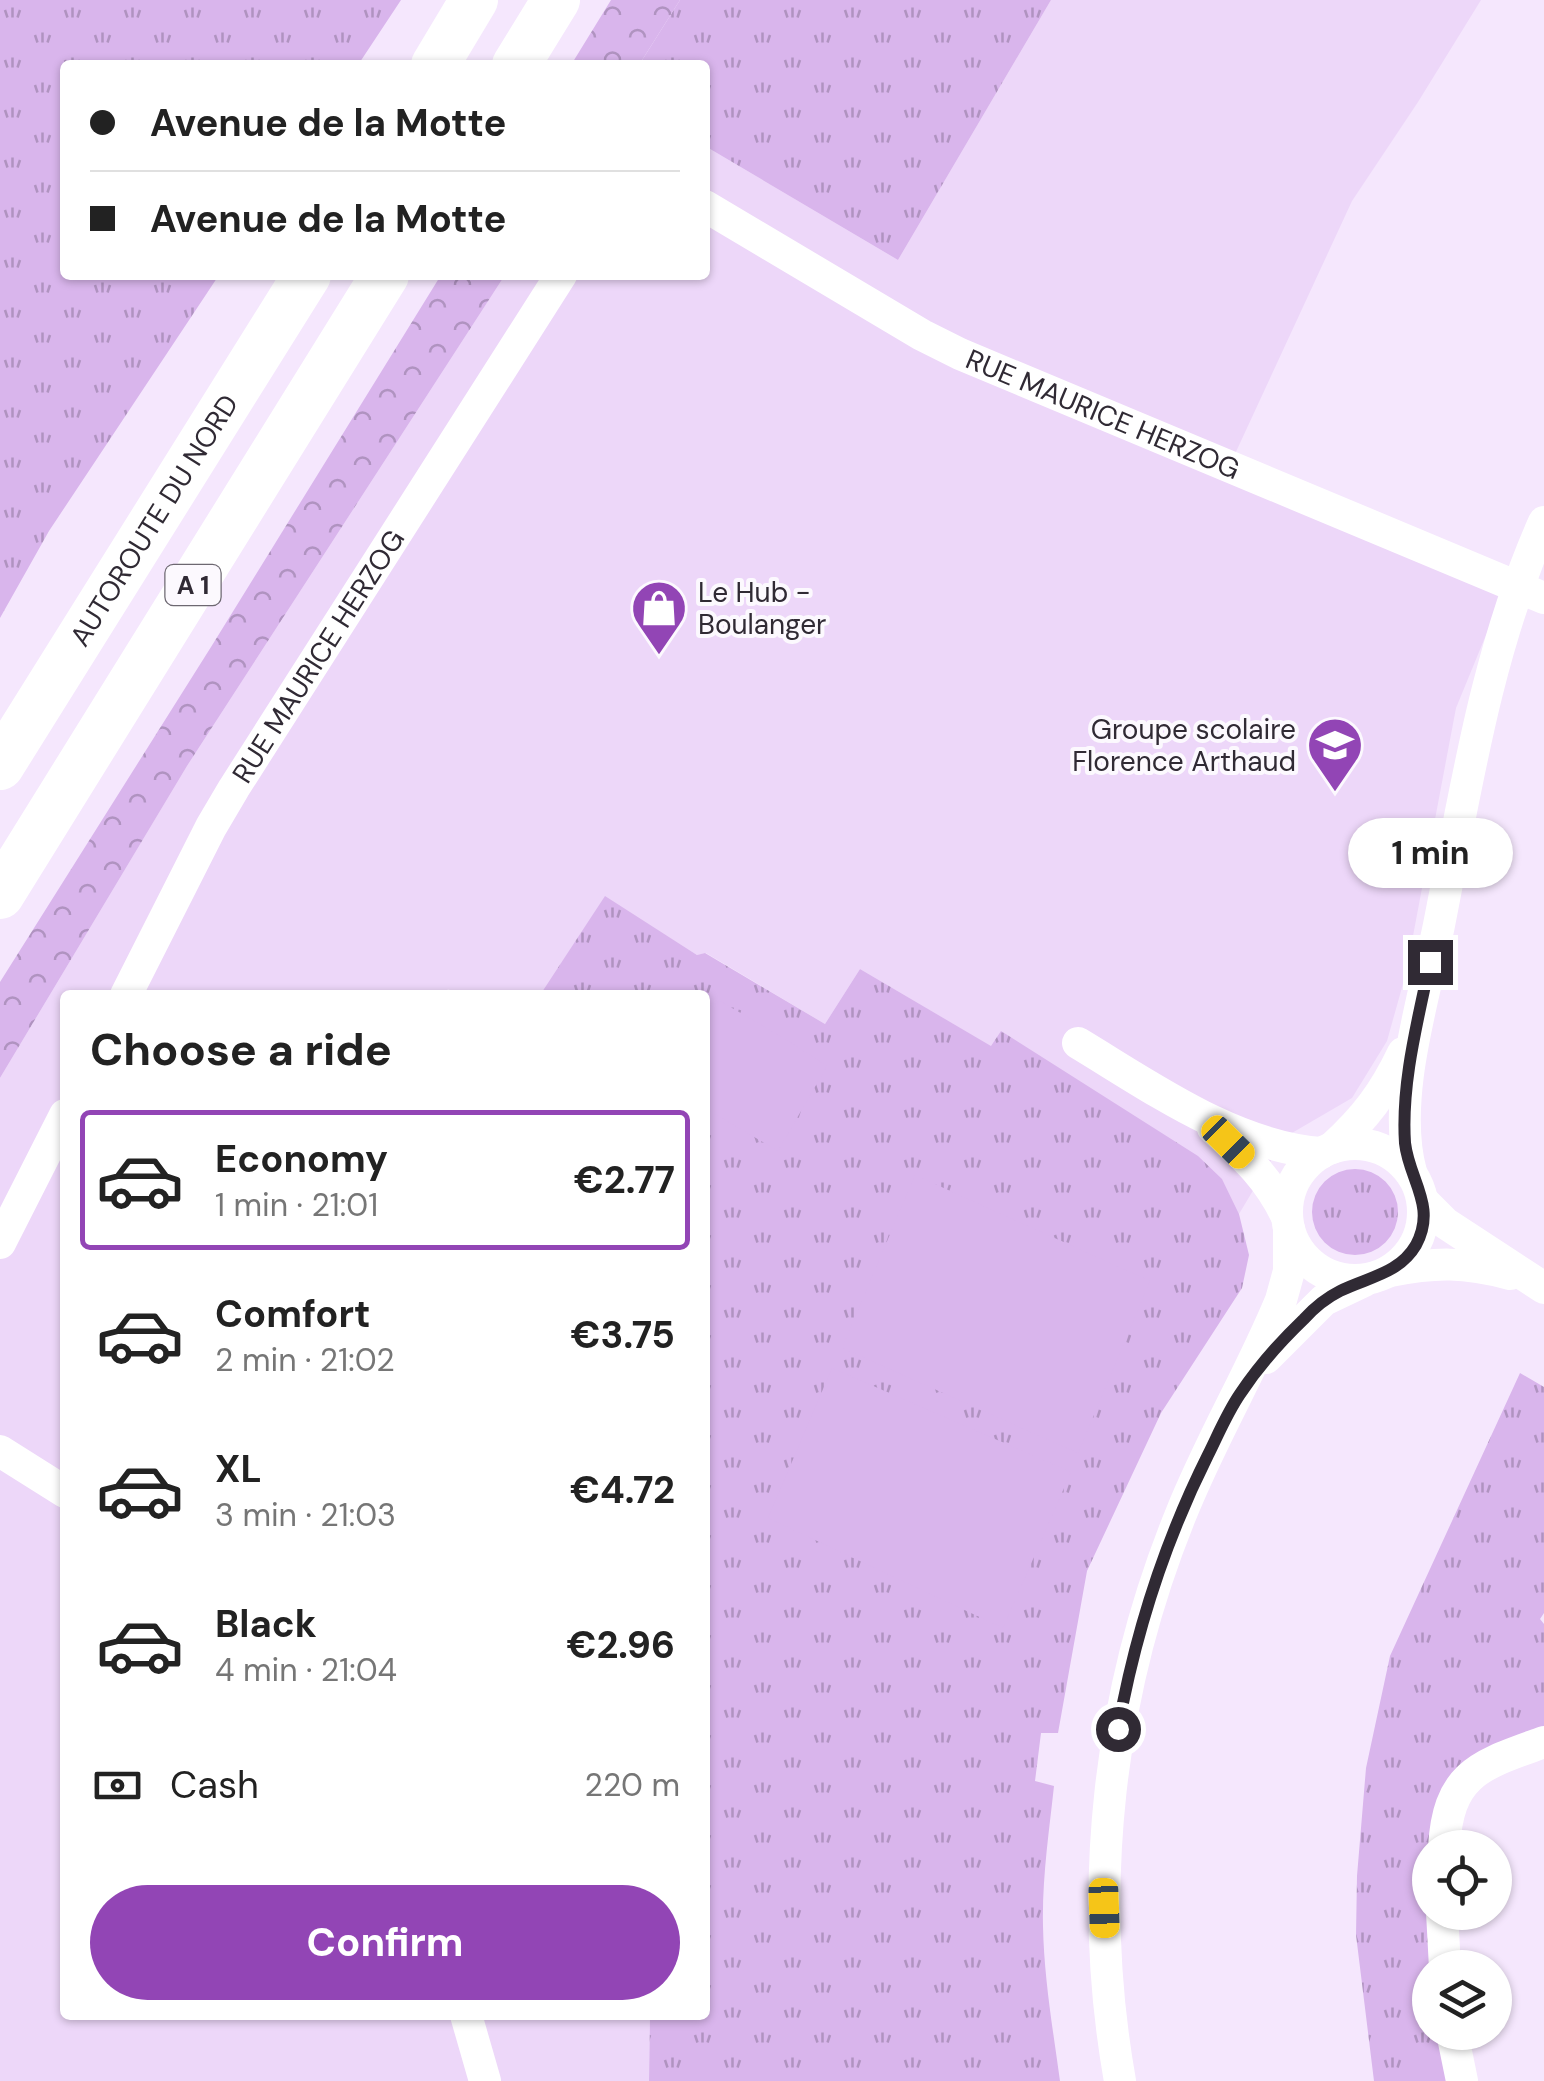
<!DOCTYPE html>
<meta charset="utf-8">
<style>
:root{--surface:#fff;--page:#f6f6f6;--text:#222;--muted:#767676;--line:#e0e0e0;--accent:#9245b5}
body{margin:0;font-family:"DM Sans",sans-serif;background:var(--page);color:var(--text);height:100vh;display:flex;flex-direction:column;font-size:38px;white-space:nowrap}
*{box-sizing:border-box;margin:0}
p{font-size:32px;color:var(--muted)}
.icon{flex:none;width:55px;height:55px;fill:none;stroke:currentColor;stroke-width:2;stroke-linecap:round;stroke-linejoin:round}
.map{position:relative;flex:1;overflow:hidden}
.sheet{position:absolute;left:60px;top:990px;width:650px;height:1030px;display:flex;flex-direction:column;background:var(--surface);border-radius:10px;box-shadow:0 2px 8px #0004}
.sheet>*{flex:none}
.banner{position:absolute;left:60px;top:60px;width:650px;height:220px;border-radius:10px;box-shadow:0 2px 8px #0004;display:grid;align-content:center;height:220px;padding:0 30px;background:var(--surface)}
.fabs{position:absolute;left:1412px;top:1830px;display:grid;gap:20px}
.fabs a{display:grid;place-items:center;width:100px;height:100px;border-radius:50%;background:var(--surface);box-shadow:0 2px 8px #0004;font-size:50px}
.end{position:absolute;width:45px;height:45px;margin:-22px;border:12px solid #302a34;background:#fff;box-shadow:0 0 0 5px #fff}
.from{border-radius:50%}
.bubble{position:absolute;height:70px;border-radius:35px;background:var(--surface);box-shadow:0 2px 8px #0004;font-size:32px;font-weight:700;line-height:70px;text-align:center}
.car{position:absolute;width:30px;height:60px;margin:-30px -15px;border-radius:12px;box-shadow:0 0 8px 2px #0007;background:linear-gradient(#f5c518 24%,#345 0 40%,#f5c518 0 76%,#345 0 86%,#f5c518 0)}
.banner b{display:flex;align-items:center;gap:35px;height:95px;font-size:38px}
.banner b+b{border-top:2px solid var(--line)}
.banner i{width:25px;height:25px;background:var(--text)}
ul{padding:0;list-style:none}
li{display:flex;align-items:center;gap:30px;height:140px;margin:0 20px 15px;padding:0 10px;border:5px solid transparent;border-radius:10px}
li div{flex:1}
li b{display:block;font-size:38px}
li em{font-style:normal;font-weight:700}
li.on{border-color:var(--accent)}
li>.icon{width:90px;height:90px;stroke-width:1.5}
h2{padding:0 30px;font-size:45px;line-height:120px}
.pay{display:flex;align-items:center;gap:25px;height:110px;padding:0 30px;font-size:38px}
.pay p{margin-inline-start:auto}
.action{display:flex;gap:20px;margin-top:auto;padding:20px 30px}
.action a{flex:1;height:115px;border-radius:60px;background:var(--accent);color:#fff;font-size:40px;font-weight:700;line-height:115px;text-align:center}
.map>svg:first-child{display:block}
.built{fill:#edd7f9}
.grass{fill:url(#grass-tufts)}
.forest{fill:url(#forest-crowns)}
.pitch{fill:#d9b5ec}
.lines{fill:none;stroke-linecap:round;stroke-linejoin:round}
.minor{stroke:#fff;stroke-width:32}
.highway{stroke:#fff;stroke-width:48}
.route{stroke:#302a34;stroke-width:12}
.labels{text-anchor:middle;stroke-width:8;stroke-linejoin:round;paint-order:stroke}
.shield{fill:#fcf9fe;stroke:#6d6871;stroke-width:2.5}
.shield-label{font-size:25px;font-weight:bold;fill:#302a34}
.street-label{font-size:28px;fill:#302a34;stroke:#fcf9fe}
.poi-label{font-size:28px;fill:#302a34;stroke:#fcf9fe;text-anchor:start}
</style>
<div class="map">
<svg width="1544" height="2081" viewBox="0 0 1544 2081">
<defs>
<pattern id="grass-tufts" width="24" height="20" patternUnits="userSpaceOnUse" patternTransform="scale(2.5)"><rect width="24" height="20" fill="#d9b5ec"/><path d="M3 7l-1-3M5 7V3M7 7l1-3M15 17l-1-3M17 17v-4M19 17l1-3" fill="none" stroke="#b093c0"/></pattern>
<pattern id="forest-crowns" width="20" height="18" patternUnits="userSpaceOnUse" patternTransform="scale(2.5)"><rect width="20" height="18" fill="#d9b5ec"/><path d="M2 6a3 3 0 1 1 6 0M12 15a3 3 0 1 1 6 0" fill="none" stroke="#b093c0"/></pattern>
</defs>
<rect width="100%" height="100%" fill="#f5e7fd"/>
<path class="built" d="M1051,0h430l-63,102 -66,99 -124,268 274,127 -46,112 -50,265 -19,68 -35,57 -67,39 -46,77 -17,-34 -221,-148 -9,15 -132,-78 -35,55 -119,-71 -9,2 -92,-58 -65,98h-81l-11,-6 -4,6h-379v1020h585l-1,66h-649v-1003l187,-312 318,-491h200v-129l193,114z"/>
<path class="grass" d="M0,0h401l-43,65h-293v210h154l-170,256 -49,87z
M680,0h371l-153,260 -193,-114v-81h-66z
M605,896l92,59 8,-2 120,71 35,-55 131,77 10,-15 197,125 24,23 17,35 10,41 -7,33 -81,125 -74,158 -29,162h-17l-6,48 19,5c-5,46 -12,93 -11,140 1,52 10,104 17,155h-411l1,-66h55v-1020h-165z
M1312 1212a43 43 0 1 1 86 0a43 43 0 1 1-86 0Z
M1520,1373l24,14v226l-4,6 4,5v106l-82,40 -32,78v184l13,1 11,48h-80l-18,-146 1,-59 9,-108 24,-112z"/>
<path class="forest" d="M611,0h69l-41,65h-68z
M441,275h64l-318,491 -187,312v-96l211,-335z"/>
<path class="pitch" d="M720,1001l62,36 45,29 -49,85 -73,-43v-82z
M915,1175l235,106 -72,172 -236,-105z
M832,1368l239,104 -68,156 -235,-110z"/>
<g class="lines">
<g class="minor">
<path id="s1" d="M705,206l217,129 38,19 584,244"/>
<path id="s2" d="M126,995l85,-168 23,-39 327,-513"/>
<path d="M1078,1043c73,44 155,103 243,110"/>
<path d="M1213,1128c32,29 55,49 74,89"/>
<circle cx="1355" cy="1212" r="68"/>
<path d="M1332,1148c33,-30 52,-55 71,-95"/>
<path d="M1411,1172c-20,-73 13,-173 28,-247 27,-137 48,-275 105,-403"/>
<path d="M1423,1201l22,22 99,65"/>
<path d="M0,1243l65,-128"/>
<path d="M1390,1271c46,-9 74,-9 120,3"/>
<path d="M1266,1358l58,-58 40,-19"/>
<path d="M0,1451l65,41"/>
<path d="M1444,1848c4,-76 37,-83 100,-106"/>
<path d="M1442,1912l3,56"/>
<path d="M466,2015l19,66"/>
<path d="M1452,2032l10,49"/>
<path d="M1120,2081c-34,-191 -12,-388 61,-567 29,-73 70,-141 100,-214l8,-29v-42"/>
</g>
<g class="highway">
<path d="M435,65l39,-65"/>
<path d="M516,65l40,-65"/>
<path id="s3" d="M0,766l307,-491"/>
<path d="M0,895l385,-620"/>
</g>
</g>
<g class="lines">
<path class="route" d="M1118,1729c17,-95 47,-188 90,-274 10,-20 19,-42 32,-61 18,-27 40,-52 64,-75 10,-11 22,-21 36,-28 28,-14 59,-17 76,-46 21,-39 -7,-65 -11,-102 -4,-60 13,-123 25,-181"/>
</g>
<defs>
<g id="shop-pin" transform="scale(2.875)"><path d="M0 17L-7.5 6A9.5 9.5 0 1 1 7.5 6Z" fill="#9245b5" stroke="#fcf9fe"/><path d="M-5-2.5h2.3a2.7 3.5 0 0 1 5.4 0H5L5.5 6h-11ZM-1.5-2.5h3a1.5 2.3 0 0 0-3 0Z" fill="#fff"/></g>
<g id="school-pin" transform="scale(2.875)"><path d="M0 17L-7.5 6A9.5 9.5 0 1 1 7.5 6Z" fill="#9245b5" stroke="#fcf9fe"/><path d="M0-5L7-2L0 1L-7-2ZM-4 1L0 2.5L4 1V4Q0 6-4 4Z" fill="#fff"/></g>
</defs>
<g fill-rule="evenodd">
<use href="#shop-pin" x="659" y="608"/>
<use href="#school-pin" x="1335" y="745"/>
</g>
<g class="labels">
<rect class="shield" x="165.5" y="565" width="55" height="40" rx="8"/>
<g class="shield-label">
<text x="193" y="594">A 1</text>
</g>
<g class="street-label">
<text dy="10" stroke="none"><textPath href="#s1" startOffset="450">RUE MAURICE HERZOG</textPath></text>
<text dy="10" stroke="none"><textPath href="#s3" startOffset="290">AUTOROUTE DU NORD</textPath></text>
<text dy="10" stroke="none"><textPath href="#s2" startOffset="390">RUE MAURICE HERZOG</textPath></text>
</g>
<g class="poi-label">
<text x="698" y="602">Le Hub -<tspan x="698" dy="32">Boulanger</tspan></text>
<text x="1296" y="739" text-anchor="end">Groupe scolaire<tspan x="1296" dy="32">Florence Arthaud</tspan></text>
</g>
</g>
</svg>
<div class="fabs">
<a><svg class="icon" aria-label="locate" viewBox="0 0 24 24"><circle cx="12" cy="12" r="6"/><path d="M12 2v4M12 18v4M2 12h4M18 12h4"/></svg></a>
<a><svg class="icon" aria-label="layers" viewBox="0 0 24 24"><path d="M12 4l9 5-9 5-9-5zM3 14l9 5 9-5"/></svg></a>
</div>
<i class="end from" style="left:1118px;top:1729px"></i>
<i class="end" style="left:1430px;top:962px"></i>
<div class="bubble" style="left:1348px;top:818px;width:165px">1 min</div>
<i class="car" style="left:1228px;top:1142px;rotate:135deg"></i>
<i class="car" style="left:1104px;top:1908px;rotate:178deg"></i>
<div class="banner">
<b><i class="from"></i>Avenue de la Motte</b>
<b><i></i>Avenue de la Motte</b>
</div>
<section class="sheet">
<h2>Choose a ride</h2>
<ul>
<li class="on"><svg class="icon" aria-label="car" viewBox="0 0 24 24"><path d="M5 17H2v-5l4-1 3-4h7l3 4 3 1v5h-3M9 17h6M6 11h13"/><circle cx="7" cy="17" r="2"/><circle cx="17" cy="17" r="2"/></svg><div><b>Economy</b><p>1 min · 21:01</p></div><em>€2.77</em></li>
<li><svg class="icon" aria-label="car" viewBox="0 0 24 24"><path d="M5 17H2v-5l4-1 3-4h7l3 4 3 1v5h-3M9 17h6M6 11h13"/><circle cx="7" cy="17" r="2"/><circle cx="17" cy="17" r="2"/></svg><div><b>Comfort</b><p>2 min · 21:02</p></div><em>€3.75</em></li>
<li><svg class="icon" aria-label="car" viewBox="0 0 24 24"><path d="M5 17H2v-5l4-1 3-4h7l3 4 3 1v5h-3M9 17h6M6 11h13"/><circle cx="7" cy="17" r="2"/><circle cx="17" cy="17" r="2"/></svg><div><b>XL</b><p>3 min · 21:03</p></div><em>€4.72</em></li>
<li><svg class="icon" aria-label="car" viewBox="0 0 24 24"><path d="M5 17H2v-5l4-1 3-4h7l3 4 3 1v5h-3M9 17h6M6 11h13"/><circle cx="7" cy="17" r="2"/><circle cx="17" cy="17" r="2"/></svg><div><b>Black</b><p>4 min · 21:04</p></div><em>€2.96</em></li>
</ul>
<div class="pay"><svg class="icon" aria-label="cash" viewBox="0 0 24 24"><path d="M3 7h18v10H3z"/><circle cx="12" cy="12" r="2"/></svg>Cash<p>220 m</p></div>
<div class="action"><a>Confirm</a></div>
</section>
</div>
